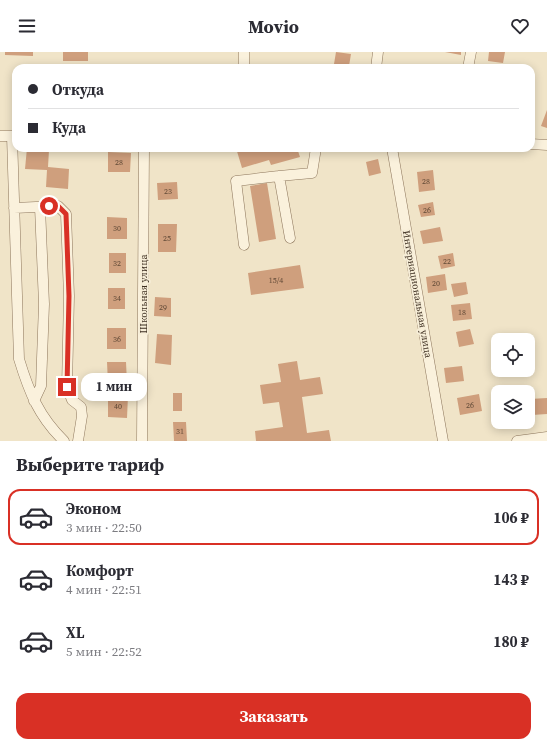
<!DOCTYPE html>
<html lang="ru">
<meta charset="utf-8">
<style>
:root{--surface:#fff;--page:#f7f7f7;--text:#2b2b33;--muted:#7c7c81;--line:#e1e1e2;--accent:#d93025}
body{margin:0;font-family:"Source Serif 4",serif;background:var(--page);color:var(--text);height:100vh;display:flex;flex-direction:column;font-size:15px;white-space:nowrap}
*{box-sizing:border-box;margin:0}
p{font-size:13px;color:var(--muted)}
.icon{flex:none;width:22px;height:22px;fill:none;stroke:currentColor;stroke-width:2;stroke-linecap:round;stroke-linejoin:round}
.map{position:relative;height:389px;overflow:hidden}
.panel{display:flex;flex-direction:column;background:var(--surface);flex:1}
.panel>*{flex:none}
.top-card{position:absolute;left:12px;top:12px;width:523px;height:88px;border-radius:12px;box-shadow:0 2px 10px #0003;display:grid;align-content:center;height:88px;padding:0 16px;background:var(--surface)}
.controls{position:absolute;left:491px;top:281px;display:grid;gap:8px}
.controls a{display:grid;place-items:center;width:44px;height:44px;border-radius:8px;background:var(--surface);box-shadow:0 2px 10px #0003;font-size:20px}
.end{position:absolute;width:18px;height:18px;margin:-9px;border:5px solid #d93025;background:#fff;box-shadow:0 0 0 2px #fff}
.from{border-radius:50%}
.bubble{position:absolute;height:28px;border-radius:12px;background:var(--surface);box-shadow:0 2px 10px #0003;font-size:13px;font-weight:700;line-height:28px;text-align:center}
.top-card b{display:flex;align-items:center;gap:14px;height:38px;font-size:15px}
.top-card b+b{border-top:1px solid var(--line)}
.top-card i{width:10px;height:10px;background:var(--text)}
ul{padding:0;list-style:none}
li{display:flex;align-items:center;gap:12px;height:56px;margin:0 8px 6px;padding:0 8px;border:2px solid transparent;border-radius:12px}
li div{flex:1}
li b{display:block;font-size:15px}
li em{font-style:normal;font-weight:700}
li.selected{border-color:var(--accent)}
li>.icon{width:36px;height:36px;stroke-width:1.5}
h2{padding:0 16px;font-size:18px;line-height:48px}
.button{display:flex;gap:8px;margin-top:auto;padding:8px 16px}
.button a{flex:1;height:46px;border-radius:12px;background:var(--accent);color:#fff;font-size:16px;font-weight:700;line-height:46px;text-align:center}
header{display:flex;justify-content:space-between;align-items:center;height:52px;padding:0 16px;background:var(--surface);font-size:18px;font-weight:700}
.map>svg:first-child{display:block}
.building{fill:#cf9f7d}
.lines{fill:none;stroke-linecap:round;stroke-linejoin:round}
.minor-casing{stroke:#8d765c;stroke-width:11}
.minor{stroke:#faf1dc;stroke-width:10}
.route{stroke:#d93025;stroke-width:5}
.labels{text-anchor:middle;stroke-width:3.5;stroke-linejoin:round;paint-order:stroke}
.number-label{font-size:8px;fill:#624a37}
.street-label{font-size:10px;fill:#3d2e20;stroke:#f7eed8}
</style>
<header><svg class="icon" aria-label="menu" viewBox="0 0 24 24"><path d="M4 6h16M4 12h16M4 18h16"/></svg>Movio<svg class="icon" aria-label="heart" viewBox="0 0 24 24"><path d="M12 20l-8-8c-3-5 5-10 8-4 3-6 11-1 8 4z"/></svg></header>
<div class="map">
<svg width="547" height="389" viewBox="0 0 547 389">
<rect width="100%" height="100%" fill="#f0e4c8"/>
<path class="building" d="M5,0h28v4l-28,-1z
M63,0h25v9h-25z
M336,0l15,2 -2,12 -15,-2z
M445,0h16v3z
M489,0h16l-2,11 -15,-2z
M391,12l16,3v1h-17z
M69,14l18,1v1h-18z
M547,58v18l-6,-2z
M27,96l22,2 -1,17 21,2 -1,20 -22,-2 1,-17 -22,-1z
M236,96h61l3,9 -29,8 -2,-5 -27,8z
M108,100l23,1 -1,19h-22z
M378,107l3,14 -12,3 -3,-14z
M433,118l2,20 -16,2 -2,-20z
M177,130l1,17 -20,1 -1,-17z
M267,131l9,56 -17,3 -9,-56z
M433,150l2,13 -14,2 -3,-12z
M107,165l20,1v21h-20z
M158,172h19l-1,28h-18z
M440,175l3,14 -20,3 -3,-13z
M109,201h17v20h-17z
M453,201l2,13 -14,3 -3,-13z
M300,213l4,23 -53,7 -3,-22z
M445,222l2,16 -19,3 -2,-16z
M466,230l2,12 -14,3 -3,-13z
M108,236h17v21h-17z
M155,245l16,1v19l-17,-1z
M470,251l2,16 -19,2 -2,-16z
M107,276h19v21h-19z
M470,277l4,15 -15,3 -3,-15z
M157,282l15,1 -1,30 -16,-2z
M297,309l3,19 20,-3 3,17 -21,3 5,36 22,-3 2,11h-75l-1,-10 28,-4 -4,-25 -16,2 -3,-19 21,-3 -3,-18z
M107,310h19l1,21 -19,1z
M462,314l2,15 -18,2 -2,-15z
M173,341h9v18h-9z
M479,342l3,17 -22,4 -3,-17z
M108,343l20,1 -1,22 -19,-1z
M547,346v16l-15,1 -2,-16z
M494,351h4v12h-3z
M173,370h13l1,19h-13z"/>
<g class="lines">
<g class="minor-casing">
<path id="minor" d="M244,16v-16
M376,16l2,-16
M468,16l3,-16
M0,84h16
M12,84l7,223c10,33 20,58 45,82
M531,92l16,1
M392,96l51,293
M14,156l44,-2 8,8 3,82 -2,91 5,13 9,7 1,9 -4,25
M290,186l-11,-62 33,-3 4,-25
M244,193l-8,-64 43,-5
M34,349l7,-15 3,-82 -4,-97
M142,389l2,-293
M517,389l30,-4"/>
</g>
<use href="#minor" class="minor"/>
</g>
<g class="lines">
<path class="route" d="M49,154h9l8,8 3,82 -2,91"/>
</g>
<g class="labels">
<g class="number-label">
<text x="119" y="113">28</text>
<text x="426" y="132">28</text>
<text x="168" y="142">23</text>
<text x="427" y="161">26</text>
<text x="117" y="179">30</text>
<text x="167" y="189">25</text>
<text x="447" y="212">22</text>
<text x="117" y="214">32</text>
<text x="276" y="231">15/4</text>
<text x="436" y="234">20</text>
<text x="117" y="249">34</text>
<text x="163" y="258">29</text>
<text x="462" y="263">18</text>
<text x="117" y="290">36</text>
<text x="470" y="356">26</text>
<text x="118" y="357">40</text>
<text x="180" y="382">31</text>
</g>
<g class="street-label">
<text transform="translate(143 242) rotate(-90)" y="4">Школьная улица</text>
<text transform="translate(418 242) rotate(80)" y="4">Интернациональная улица</text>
</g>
</g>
</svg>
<div class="controls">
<a><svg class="icon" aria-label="locate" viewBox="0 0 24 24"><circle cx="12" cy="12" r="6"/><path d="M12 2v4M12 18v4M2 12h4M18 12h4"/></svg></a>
<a><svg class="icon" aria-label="layers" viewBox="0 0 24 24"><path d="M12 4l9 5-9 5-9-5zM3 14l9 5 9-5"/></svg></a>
</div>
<i class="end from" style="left:49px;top:154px"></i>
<i class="end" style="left:67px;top:335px"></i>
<div class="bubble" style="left:81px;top:321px;width:66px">1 мин</div>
<div class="top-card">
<b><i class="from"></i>Откуда</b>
<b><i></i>Куда</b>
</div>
</div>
<section class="panel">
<h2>Выберите тариф</h2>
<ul>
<li class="selected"><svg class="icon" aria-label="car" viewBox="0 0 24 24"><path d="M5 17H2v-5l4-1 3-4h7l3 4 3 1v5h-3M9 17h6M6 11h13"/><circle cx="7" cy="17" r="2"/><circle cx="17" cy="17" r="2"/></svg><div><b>Эконом</b><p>3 мин · 22:50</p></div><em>106 ₽</em></li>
<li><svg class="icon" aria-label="car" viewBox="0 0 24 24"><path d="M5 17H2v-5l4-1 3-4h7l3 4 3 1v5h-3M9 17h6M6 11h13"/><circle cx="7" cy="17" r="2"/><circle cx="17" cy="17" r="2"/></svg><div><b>Комфорт</b><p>4 мин · 22:51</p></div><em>143 ₽</em></li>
<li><svg class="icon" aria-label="car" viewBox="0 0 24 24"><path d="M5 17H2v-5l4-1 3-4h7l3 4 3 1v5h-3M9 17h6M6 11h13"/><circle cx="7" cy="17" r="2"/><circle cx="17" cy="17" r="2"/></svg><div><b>XL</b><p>5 мин · 22:52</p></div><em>180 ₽</em></li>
</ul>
<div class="button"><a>Заказать</a></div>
</section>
